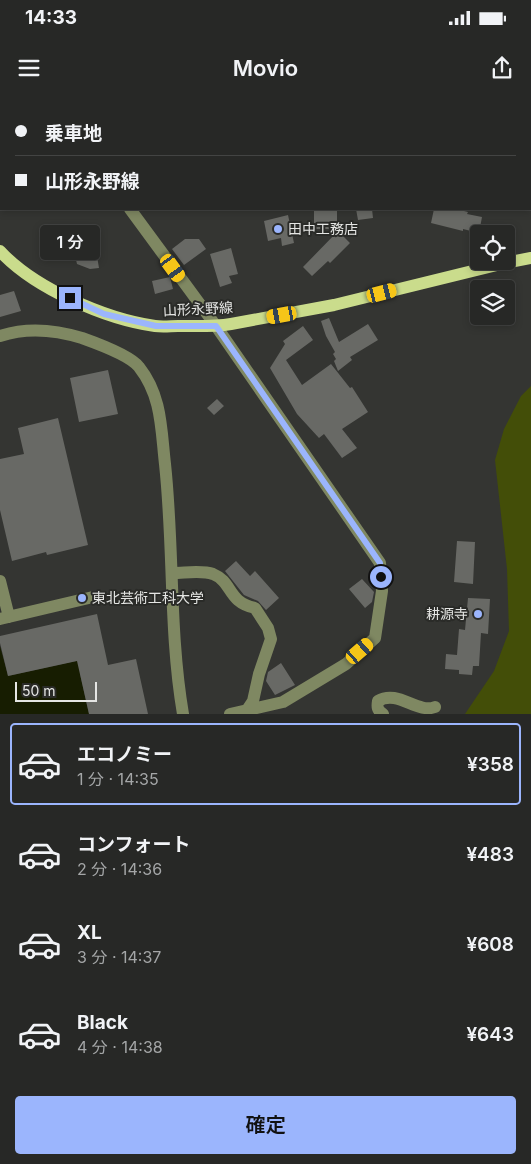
<!DOCTYPE html>
<html lang="ja">
<meta charset="utf-8">
<style>
:root{--surface:#272826;--page:#333432;--text:#f1f3f6;--muted:#a4a6a7;--line:#434443;--accent:#9bb5fd}
body{margin:0;font-family:Inter,"Noto Sans JP",sans-serif;background:var(--page);color:var(--text);height:100vh;display:flex;flex-direction:column;font-size:19px;white-space:nowrap}
*{box-sizing:border-box;margin:0}
p{font-size:16px;color:var(--muted)}
.icon{flex:none;width:28px;height:28px;fill:none;stroke:currentColor;stroke-width:2;stroke-linecap:round;stroke-linejoin:round}
.map{position:relative;height:614px;overflow:hidden}
.panel{display:flex;flex-direction:column;background:var(--surface);flex:1}
.panel>*{flex:none}
.top-card{position:absolute;left:0px;top:0px;width:531px;height:110px;box-shadow:0 2px 8px #0003,0 0 0 1px var(--line);display:grid;align-content:center;height:110px;padding:0 15px;background:var(--surface)}
.fabs{position:absolute;left:470px;top:125px;display:grid;gap:10px}
.fabs a{display:grid;place-items:center;width:45px;height:45px;border-radius:5px;background:var(--surface);box-shadow:0 2px 8px #0003,0 0 0 1px var(--line);font-size:25px}
.scale{position:absolute;left:15px;bottom:12px;width:82px;box-sizing:border-box;padding-left:5px;border:2px solid #e5e6e4;border-top:0;font-size:14px;line-height:18px;white-space:nowrap;color:#e5e6e4;-webkit-text-stroke:4px #2a2b28;paint-order:stroke}
.end{position:absolute;width:22px;height:22px;margin:-11px;border:6px solid #9bb5fd;background:#111;box-shadow:0 0 0 2px #111}
.from{border-radius:50%}
.bubble{position:absolute;height:35px;border-radius:5px;background:var(--surface);box-shadow:0 2px 8px #0003,0 0 0 1px var(--line);font-size:16px;font-weight:600;line-height:35px;text-align:center}
.car{position:absolute;width:15px;height:30px;margin:-15px -8px;border-radius:6px;box-shadow:0 0 4px 1px #0007;background:linear-gradient(#f5c518 24%,#345 0 40%,#f5c518 0 76%,#345 0 86%,#f5c518 0)}
.top-card b{display:flex;align-items:center;gap:18px;height:48px;font-size:19px}
.top-card b+b{border-top:1px solid var(--line)}
.top-card i{width:12px;height:12px;background:var(--text)}
ul{padding:9px 0 0;list-style:none}
li{display:flex;align-items:center;gap:15px;height:82px;margin:0 10px 8px;padding:0 5px;border:2px solid transparent;border-radius:5px}
li div{flex:1}
li b{display:block;font-size:19px}
li em{font-style:normal;font-weight:600}
li.active{border-color:var(--accent)}
li>.icon{width:45px;height:45px;stroke-width:1.5}
.cta{display:flex;gap:10px;margin-top:auto;padding:10px 15px}
.cta a{flex:1;height:58px;border-radius:5px;background:var(--accent);color:#111;font-size:20px;font-weight:600;line-height:58px;text-align:center}
.status{display:flex;justify-content:space-between;align-items:center;height:35px;padding:0 25px;background:var(--surface);direction:ltr}
.status svg{height:14px;fill:currentColor}
header{display:flex;justify-content:space-between;align-items:center;height:65px;padding:0 15px;background:var(--surface);font-size:22px;font-weight:600}
.map>svg:first-child{display:block}
.green{fill:#434e08}
.water{fill:#171d01}
.building{fill:#686965}
.lines{fill:none;stroke-linecap:round;stroke-linejoin:round}
.path{stroke:#858683;stroke-width:2;stroke-dasharray:2.5 4;stroke-linecap:butt}
.minor{stroke:#7f8862;stroke-width:12}
.major{stroke:#cadc8c;stroke-width:12}
.route{stroke:#9bb5fd;stroke-width:6}
.poi-dot{fill:#9bb5fd;stroke:#2a2b28;stroke-width:2}
.labels{text-anchor:middle;stroke-width:4;stroke-linejoin:round;paint-order:stroke}
.poi-label{font-size:14px;fill:#e5e6e4;stroke:#2a2b28;text-anchor:start}
.street-label{font-size:14px;fill:#e5e6e4;stroke:#2a2b28}
</style>
<div class="status"><b>14:33</b><svg viewBox="0 0 49 12"><path d="M0 12V9h3v3zM5 12V6h3v6zM10 12V3h3v9zM15 12V0h3v12zM26 1h20v11H26zM47 4h2v5h-2z"/></svg></div>
<header><svg class="icon" aria-label="menu" viewBox="0 0 24 24"><path d="M4 6h16M4 12h16M4 18h16"/></svg>Movio<svg class="icon" aria-label="share" viewBox="0 0 24 24"><path d="M12 15V3M7 8l5-5 5 5M5 13v7h14v-7"/></svg></header>
<div class="map">
<svg width="531" height="614" viewBox="0 0 531 614">
<rect width="100%" height="100%" fill="#343532"/>
<path class="green" d="M531,286v328h-66l29,-43 15,-40 -2,-62 -12,-109 9,-31 17,-33z"/>
<path class="water" d="M0,546l8,30 86,-19 -14,17 9,40h-89z"/>
<path class="building" d="M314,109h23v20h-23z
M356,109h16l1,9 -15,2z
M434,109h22l12,3 -1,2 15,3 -3,16 -16,-4v2l-32,-8z
M288,115l6,28 -12,3 -1,-8 -13,3 -4,-20z
M338,131l12,12 -20,20 -2,-2 -16,15 -9,-9z
M94,138l5,30 -9,1 -13,-5 -5,-22z
M185,139h14l7,10 -22,16 -12,-16z
M231,148l7,26 -9,2 3,7 -12,4 -10,-33z
M170,177l3,12 -18,5 -3,-13z
M14,191l7,20 -21,6v-22z
M329,218l10,24 29,-18 10,16 -28,17 2,3 -14,11 -4,-10 2,-2 -3,-5 2,-2 -9,-16 -5,-15z
M303,226l10,14 -27,20 16,25 29,-21 19,24 2,-1 16,25 -26,17 15,19 -15,10 -18,-24 -5,4 -22,-24 -27,-46 15,-24 -2,-3z
M108,270l10,44 -39,8 -9,-44z
M217,299l7,7 -10,9 -7,-7z
M58,318l30,127 -41,10 -1,-3 -34,9 -12,-51v-51l24,-5 -6,-26z
M457,441l18,1 -2,42 -19,-2z
M236,461l14,15 5,-5 24,27 -13,12 -8,-9 -14,-6 -19,-24z
M362,479l12,13 -2,10 -7,6 -16,-19z
M468,498l22,1 -2,35 -7,-1 -2,33h-6l-1,9 -13,-1v-4l-14,-1 1,-15 11,1 2,-26 6,1z
M97,514l11,51 28,-6 12,55h-59l-12,-53 -69,15 -8,-33v-7z
M281,563l14,22 -20,10 -9,-14 2,-9z"/>
<g class="lines">
<path class="path" d="M0,8l1,3"/>
<path class="minor" d="M0,58l1,-2
M530,96h1
M130,109l86,117 164,237 2,28 -7,47 -29,26 -63,38 -53,12
M0,236c27,-9 56,-6 82,2 14,5 48,17 57,29 23,29 22,62 26,97 9,83 4,168 18,250
M173,473c12,0 29,-3 40,1 20,8 14,28 42,34l13,20 3,11 -12,35 -6,27 -6,9
M0,481l9,36
M0,519l93,-22
M383,614c-6,-4 -6,-7 -5,-13 20,-12 39,13 57,6"/>
<path class="major" d="M0,151c34,37 105,68 155,75 8,1 16,0 23,0 18,0 35,1 53,-2l103,-19 171,-42 26,-5"/>
</g>
<g class="lines">
<path class="route" d="M70,198l34,16 52,12h60l164,237 1,14"/>
</g>
<g class="poi-dot">
<circle cx="278" cy="129" r="5"/>
<circle cx="82" cy="498" r="5"/>
<circle cx="478" cy="514" r="5"/>
</g>
<g class="labels">
<g class="poi-label">
<text x="288" y="134">田中工務店</text>
<text x="92" y="503">東北芸術工科大学</text>
<text x="468" y="519" text-anchor="end">耕源寺</text>
</g>
<g class="street-label">
<text transform="translate(198 209) rotate(-3)" y="5">山形永野線</text>
</g>
</g>
</svg>
<div class="fabs">
<a><svg class="icon" aria-label="locate" viewBox="0 0 24 24"><circle cx="12" cy="12" r="6"/><path d="M12 2v4M12 18v4M2 12h4M18 12h4"/></svg></a>
<a><svg class="icon" aria-label="layers" viewBox="0 0 24 24"><path d="M12 4l9 5-9 5-9-5zM3 14l9 5 9-5"/></svg></a>
</div>
<div class="scale">50 m</div>
<i class="end from" style="left:381px;top:477px"></i>
<i class="end" style="left:70px;top:198px"></i>
<div class="bubble" style="left:40px;top:125px;width:60px">1 分</div>
<i class="car" style="left:173px;top:168px;rotate:144deg"></i>
<i class="car" style="left:382px;top:193px;rotate:76deg"></i>
<i class="car" style="left:282px;top:215px;rotate:260deg"></i>
<i class="car" style="left:360px;top:551px;rotate:49deg"></i>
<div class="top-card">
<b><i class="from"></i>乗車地</b>
<b><i></i>山形永野線</b>
</div>
</div>
<section class="panel">
<ul>
<li class="active"><svg class="icon" aria-label="car" viewBox="0 0 24 24"><path d="M5 17H2v-5l4-1 3-4h7l3 4 3 1v5h-3M9 17h6M6 11h13"/><circle cx="7" cy="17" r="2"/><circle cx="17" cy="17" r="2"/></svg><div><b>エコノミー</b><p>1 分 · 14:35</p></div><em>¥358</em></li>
<li><svg class="icon" aria-label="car" viewBox="0 0 24 24"><path d="M5 17H2v-5l4-1 3-4h7l3 4 3 1v5h-3M9 17h6M6 11h13"/><circle cx="7" cy="17" r="2"/><circle cx="17" cy="17" r="2"/></svg><div><b>コンフォート</b><p>2 分 · 14:36</p></div><em>¥483</em></li>
<li><svg class="icon" aria-label="car" viewBox="0 0 24 24"><path d="M5 17H2v-5l4-1 3-4h7l3 4 3 1v5h-3M9 17h6M6 11h13"/><circle cx="7" cy="17" r="2"/><circle cx="17" cy="17" r="2"/></svg><div><b>XL</b><p>3 分 · 14:37</p></div><em>¥608</em></li>
<li><svg class="icon" aria-label="car" viewBox="0 0 24 24"><path d="M5 17H2v-5l4-1 3-4h7l3 4 3 1v5h-3M9 17h6M6 11h13"/><circle cx="7" cy="17" r="2"/><circle cx="17" cy="17" r="2"/></svg><div><b>Black</b><p>4 分 · 14:38</p></div><em>¥643</em></li>
</ul>
<div class="cta"><a>確定</a></div>
</section>
